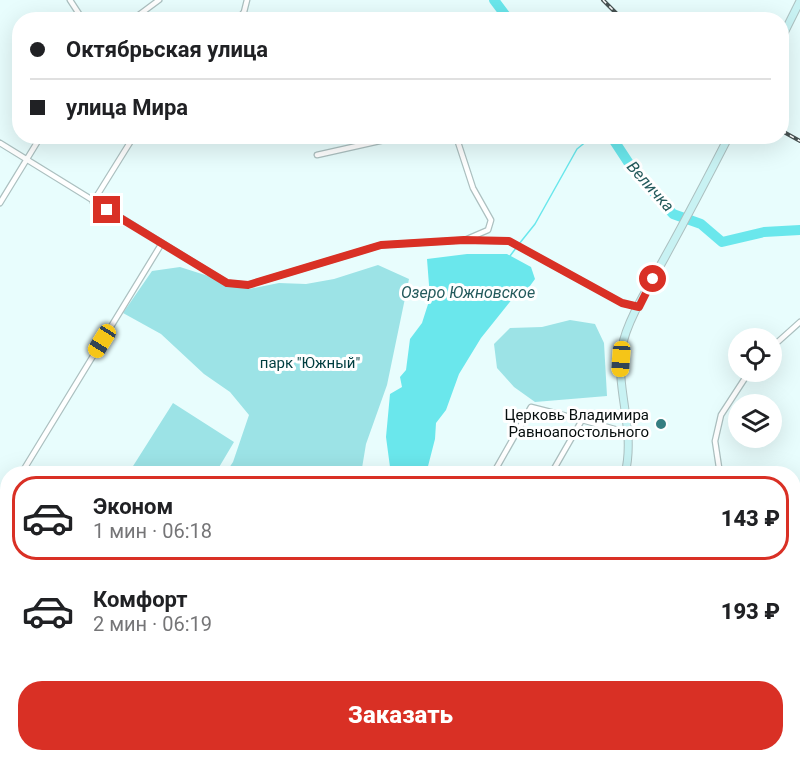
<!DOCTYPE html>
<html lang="ru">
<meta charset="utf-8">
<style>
:root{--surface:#fff;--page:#f6f6f6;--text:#202124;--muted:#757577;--line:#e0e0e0;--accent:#d93025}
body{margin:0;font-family:Roboto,sans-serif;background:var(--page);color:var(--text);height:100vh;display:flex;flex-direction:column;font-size:22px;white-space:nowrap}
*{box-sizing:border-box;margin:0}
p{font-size:20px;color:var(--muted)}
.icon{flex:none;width:33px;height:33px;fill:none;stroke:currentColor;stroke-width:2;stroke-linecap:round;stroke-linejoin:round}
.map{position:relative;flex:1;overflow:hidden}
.panel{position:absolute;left:0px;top:466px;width:801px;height:296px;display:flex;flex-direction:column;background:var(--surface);border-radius:24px 24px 0 0;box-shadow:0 6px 24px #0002}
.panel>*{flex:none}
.banner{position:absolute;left:12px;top:12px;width:777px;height:132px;border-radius:24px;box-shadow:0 6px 24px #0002;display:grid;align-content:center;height:132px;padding:0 18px;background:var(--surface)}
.fabs{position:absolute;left:728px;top:328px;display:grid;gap:12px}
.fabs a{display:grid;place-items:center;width:54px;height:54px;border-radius:50%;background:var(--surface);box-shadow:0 6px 24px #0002;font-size:30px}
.end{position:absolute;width:27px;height:27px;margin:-14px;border:8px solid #d93025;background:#fff;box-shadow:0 0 0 3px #fff}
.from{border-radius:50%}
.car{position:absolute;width:18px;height:36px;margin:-18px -9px;border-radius:8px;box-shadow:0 0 4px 2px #0007;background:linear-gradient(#f5c518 24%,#345 0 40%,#f5c518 0 76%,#345 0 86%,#f5c518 0)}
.banner b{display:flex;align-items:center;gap:21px;height:57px;font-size:22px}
.banner b+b{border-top:2px solid var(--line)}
.banner i{width:15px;height:15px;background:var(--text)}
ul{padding:10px 0 0;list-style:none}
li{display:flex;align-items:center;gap:18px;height:84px;margin:0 12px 9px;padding:0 6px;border:3px solid transparent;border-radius:24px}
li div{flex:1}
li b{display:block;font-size:22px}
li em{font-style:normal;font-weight:800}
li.active{border-color:var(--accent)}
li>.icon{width:54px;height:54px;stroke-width:1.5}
.button{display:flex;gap:12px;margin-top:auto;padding:12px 18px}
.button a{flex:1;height:69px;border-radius:24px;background:var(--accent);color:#fff;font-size:24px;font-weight:800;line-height:69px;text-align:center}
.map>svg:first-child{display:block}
.green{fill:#9ce3e6}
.water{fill:#6ae7ec}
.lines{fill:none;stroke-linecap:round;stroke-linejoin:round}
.stream{stroke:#6ae7ec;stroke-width:1.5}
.river{stroke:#6ae7ec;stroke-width:10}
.street-casing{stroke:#acc0c0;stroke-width:7}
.secondary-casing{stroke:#acc0c0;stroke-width:9}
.street{stroke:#fff;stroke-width:4.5}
.secondary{stroke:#c8f2f3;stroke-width:7}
.rail-casing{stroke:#475252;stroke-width:4}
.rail{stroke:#fff;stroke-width:1.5;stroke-dasharray:4.5;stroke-linecap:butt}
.route{stroke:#d93025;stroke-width:8}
.poi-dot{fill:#357e81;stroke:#fff;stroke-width:2}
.labels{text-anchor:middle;stroke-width:6;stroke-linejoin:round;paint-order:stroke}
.park-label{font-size:15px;fill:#003d3f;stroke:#fff}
.poi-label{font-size:15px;fill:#070e0e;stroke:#fff;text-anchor:end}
.water-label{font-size:16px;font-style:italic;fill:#245a5c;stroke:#fff}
</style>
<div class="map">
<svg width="800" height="761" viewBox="0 0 800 761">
<rect width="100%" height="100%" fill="#e8fdfd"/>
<path class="green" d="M378,265l31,14 -22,106 -21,59 -5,30h-136l8,-12 16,-47 -19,-23 -26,-18 -43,-40 -38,-21 29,-42 28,-4 69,22 30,-6 27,1 28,-5z
M570,320l25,4 9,19 3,53 -72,6 -21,-15 -17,-19 -3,-24 16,-16 32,-1z
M173,403l61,39 -19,32h-87z"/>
<path class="water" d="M467,254h40l24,13 4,12 -8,11 -14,8 -32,40 -22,36 -13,36 -10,13 -1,16 -9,35h-37l1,-7 -4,-30 4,-43 12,-7 -2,-10 6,-7 4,-31 12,-16 8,-25 -3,-39z"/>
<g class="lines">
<path class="stream" d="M519,244l16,-20 42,-75 16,-13
M510,256l6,-8
M0,624l8,5
M298,761l3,-7"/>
<path class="river" d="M494,0l15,20
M611,136l21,32 41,46 28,10 21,18 42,-10 36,-2"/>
<g class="street-casing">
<path id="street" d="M70,0l13,20
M132,20l27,-20
M237,20l7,-8 3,-12
M456,136l17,52 18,32 -3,10 -21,9
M0,143l227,140 21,2 133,-40 83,-5 45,1 113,62 17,4
M317,155l85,-19
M93,202l41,-66
M0,203l41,-67
M771,348l29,-26
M720,469l12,5
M21,474l141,-231
M493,474l38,-67 51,13
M551,474l31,-54 47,13
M720,474l-5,-33 6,-26 28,-43
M794,491l6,-2
M0,497l8,-3
M794,609l6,4
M794,676l6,-14
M396,754l-2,4 3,3
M650,754l10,7
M739,761l4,-7"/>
</g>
<g class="secondary-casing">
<path id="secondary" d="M782,37l18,-36
M625,474c11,-45 -10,-84 -3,-126 4,-27 30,-67 43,-91 22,-40 43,-80 64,-121
M534,761l4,-7"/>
</g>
<use href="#street" class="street"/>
<use href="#secondary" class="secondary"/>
<g class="rail-casing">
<path id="rail" d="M603,0l20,20
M782,131l18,10"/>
</g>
<use href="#rail" class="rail"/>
</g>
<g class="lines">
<path class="route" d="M107,210l120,73 21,2 133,-40 83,-5 45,1 113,62 17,4 14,-28"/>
</g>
<circle class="poi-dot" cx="661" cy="424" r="6"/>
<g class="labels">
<g class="park-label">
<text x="310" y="368">парк "Южный"</text>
</g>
<g class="poi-label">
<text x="649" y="420">Церковь Владимира<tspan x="649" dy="17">Равноапостольного</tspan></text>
</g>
<g class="water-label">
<text transform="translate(651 186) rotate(48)" y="6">Величка</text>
<text x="468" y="298">Озеро Южновское</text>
</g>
</g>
</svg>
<div class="fabs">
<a><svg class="icon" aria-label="locate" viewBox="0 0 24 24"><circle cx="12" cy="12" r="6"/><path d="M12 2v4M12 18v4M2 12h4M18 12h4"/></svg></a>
<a><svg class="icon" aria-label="layers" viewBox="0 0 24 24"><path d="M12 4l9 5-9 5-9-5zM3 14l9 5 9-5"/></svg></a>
</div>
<i class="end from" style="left:653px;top:279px"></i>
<i class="end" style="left:107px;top:210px"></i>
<i class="car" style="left:102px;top:341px;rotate:212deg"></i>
<i class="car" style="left:621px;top:359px;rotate:184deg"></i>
<div class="banner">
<b><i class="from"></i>Октябрьская улица</b>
<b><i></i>улица Мира</b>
</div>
<section class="panel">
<ul>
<li class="active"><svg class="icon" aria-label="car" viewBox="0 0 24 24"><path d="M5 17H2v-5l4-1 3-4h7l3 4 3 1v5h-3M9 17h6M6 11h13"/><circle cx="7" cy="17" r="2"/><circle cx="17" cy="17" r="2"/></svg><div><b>Эконом</b><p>1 мин · 06:18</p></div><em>143 ₽</em></li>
<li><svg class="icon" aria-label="car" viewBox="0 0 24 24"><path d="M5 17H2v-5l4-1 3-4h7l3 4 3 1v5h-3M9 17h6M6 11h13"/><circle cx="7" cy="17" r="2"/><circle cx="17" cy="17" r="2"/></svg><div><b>Комфорт</b><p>2 мин · 06:19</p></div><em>193 ₽</em></li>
</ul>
<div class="button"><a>Заказать</a></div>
</section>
</div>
